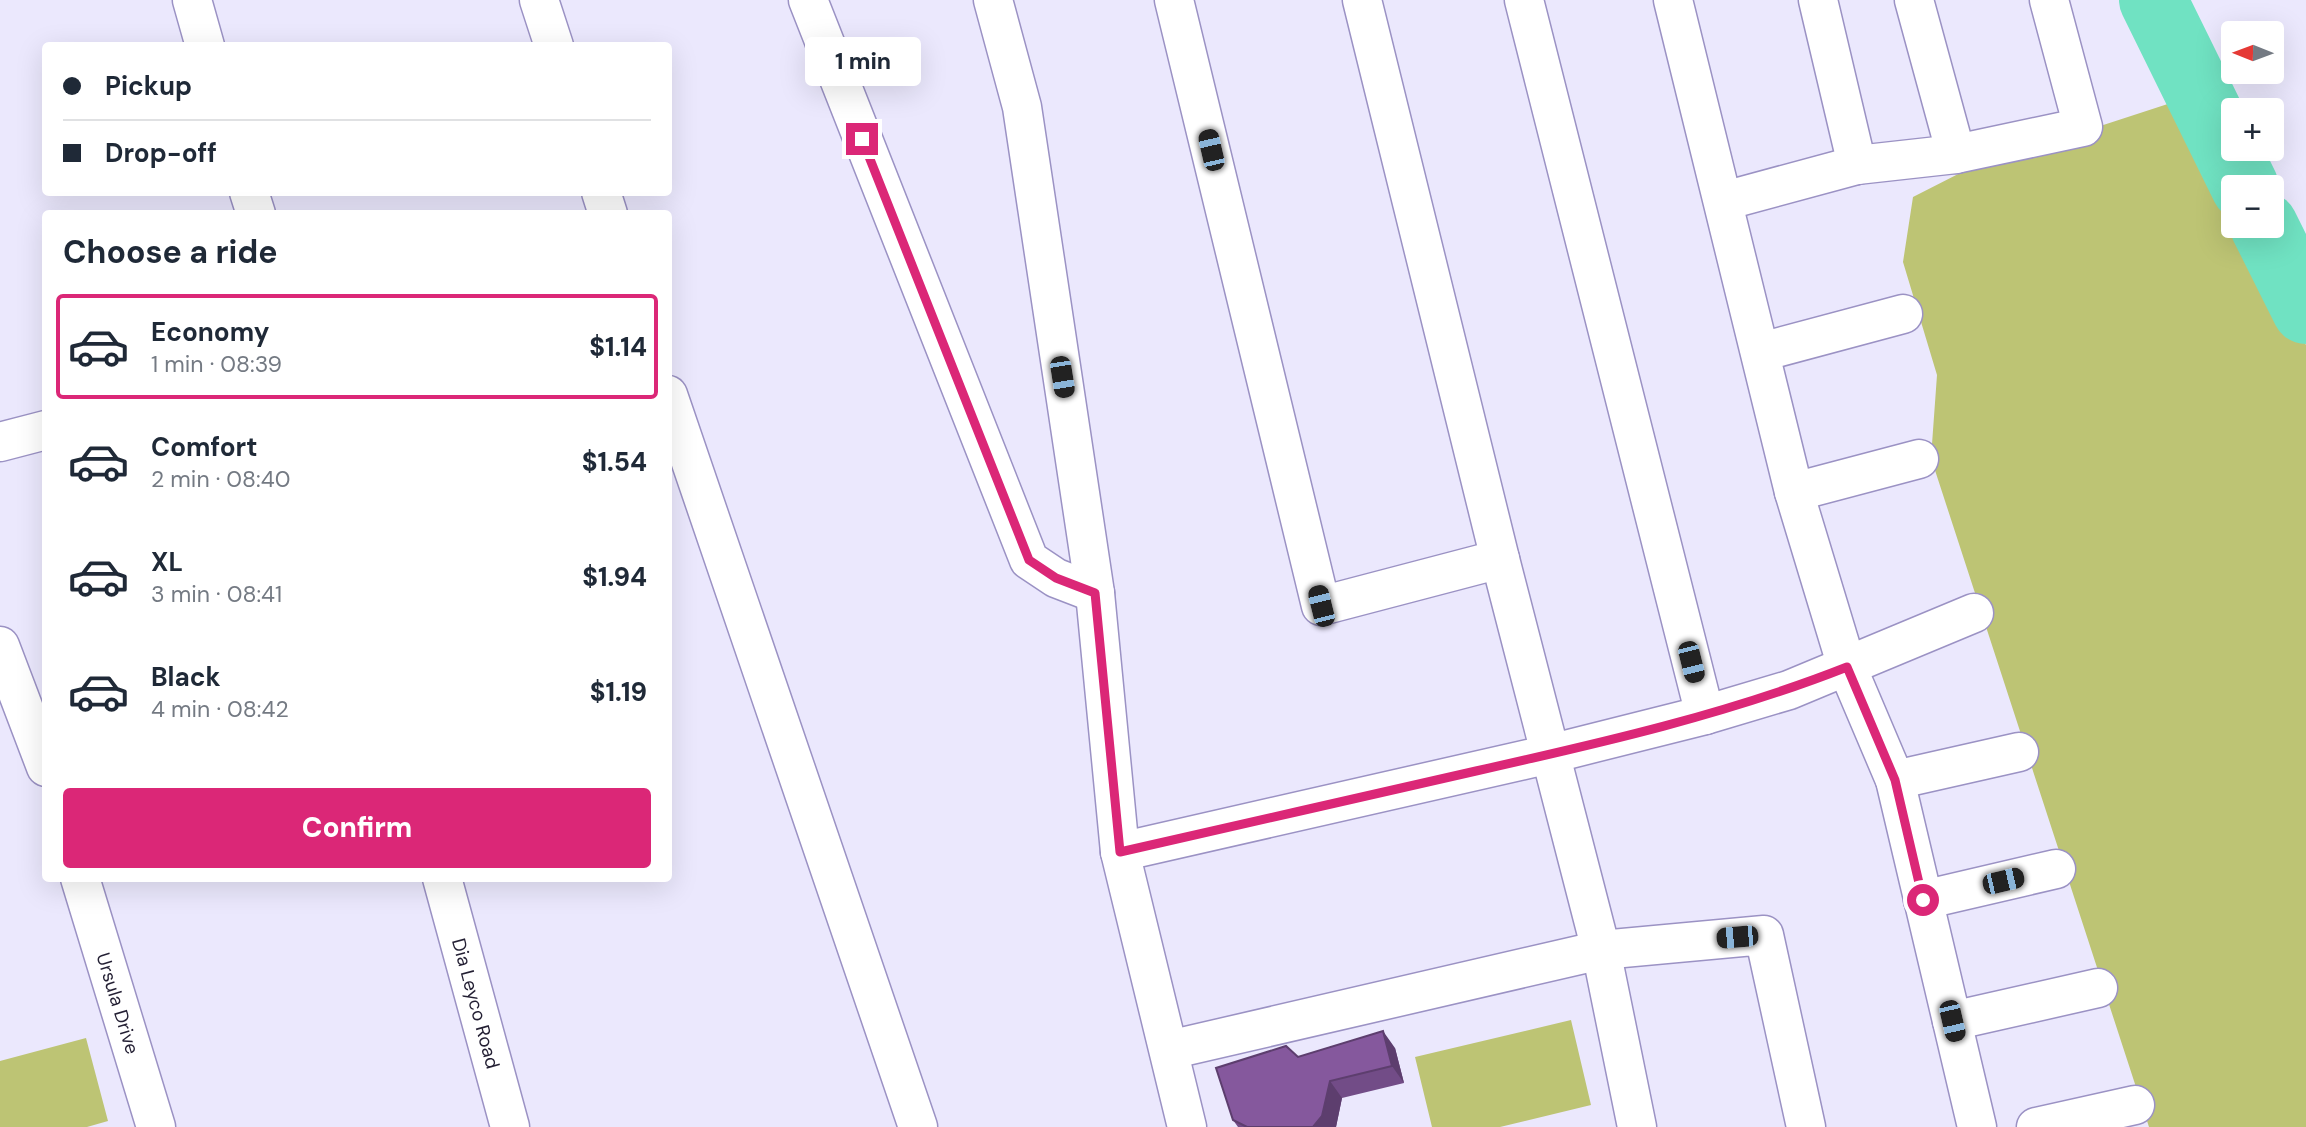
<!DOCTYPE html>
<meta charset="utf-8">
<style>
:root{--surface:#fff;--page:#f6f6f7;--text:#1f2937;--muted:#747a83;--line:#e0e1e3;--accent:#db2777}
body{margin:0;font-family:"DM Sans",sans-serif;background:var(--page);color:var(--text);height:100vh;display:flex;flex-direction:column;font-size:26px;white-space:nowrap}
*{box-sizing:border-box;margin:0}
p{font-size:23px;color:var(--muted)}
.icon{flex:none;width:38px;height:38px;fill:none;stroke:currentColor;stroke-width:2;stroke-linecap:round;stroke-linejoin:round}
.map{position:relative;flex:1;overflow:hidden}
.details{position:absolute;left:42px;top:210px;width:630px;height:672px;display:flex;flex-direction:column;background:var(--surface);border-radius:7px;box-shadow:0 7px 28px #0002}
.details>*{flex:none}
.hud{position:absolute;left:42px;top:42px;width:630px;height:154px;border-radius:7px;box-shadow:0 7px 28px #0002;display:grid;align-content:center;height:154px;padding:0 21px;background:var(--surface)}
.needle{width:46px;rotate:271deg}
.tools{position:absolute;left:2221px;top:21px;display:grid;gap:14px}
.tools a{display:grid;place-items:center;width:63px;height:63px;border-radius:7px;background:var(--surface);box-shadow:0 7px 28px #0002;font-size:35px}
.end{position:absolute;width:32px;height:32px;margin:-16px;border:9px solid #db2777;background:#fff;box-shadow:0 0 0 4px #fff}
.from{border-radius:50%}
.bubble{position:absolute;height:49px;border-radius:7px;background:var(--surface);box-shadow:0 7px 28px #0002;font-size:23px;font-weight:800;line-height:49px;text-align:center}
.car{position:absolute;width:21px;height:42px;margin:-21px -10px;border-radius:9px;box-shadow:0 0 5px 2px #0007;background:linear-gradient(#222 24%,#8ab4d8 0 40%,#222 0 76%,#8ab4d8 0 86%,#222 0)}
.hud b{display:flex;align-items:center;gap:24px;height:66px;font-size:26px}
.hud b+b{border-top:2px solid var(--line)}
.hud i{width:18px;height:18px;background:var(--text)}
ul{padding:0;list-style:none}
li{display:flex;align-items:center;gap:21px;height:105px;margin:0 14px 10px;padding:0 7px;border:4px solid transparent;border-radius:7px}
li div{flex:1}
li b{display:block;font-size:26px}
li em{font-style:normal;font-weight:800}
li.active{border-color:var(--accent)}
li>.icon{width:63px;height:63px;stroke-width:1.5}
h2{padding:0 21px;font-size:32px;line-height:84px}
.cta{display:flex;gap:14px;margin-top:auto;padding:14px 21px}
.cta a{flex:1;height:80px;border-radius:7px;background:var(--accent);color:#fff;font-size:28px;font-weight:800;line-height:80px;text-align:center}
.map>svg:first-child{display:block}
.green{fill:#bdc474}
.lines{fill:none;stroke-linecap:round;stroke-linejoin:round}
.river{stroke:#70e2c2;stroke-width:68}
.minor-casing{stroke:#9b92c4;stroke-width:41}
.minor{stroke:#fff;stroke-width:38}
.wall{fill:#724c87}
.shaded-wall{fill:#5d3e6e}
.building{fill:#85589d;stroke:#5d3e6e;stroke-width:2}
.route{stroke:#db2777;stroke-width:9}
.labels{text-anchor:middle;stroke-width:7;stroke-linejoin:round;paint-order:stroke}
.street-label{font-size:19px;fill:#231f33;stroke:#fff}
</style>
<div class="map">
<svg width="2306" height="1127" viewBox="0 0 2306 1127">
<rect width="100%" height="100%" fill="#ebe8fd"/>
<path class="green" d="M2180,100l53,103v23h12l61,119v782h-157l-218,-669 6,-83 -34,-113 10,-65 55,-28z
M1571,1020l20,85 -91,22h-68l-17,-70z
M86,1038l22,83 -21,6h-87v-66z"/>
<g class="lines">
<path class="river" d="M2153,0l92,187
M2264,226l42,84"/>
<g class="minor-casing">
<g id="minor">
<path d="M192,0l13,46"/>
<path d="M539,0l15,46"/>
<path d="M808,0l221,560 27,18 39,15"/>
<path d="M993,0l29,107 73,486 25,259 67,275"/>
<path d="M1174,0l147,606 179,-47"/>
<path d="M1362,0l138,559 101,391 36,177"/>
<path d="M1524,0l181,715"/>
<path d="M1673,0l121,492 53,175 48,113 82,347"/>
<path d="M1818,0l39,165"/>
<path d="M1914,0l42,154"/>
<path d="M249,192l7,22"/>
<path d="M601,192l7,22"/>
<path d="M1724,201l133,-36 99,-11 127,-27 -34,-127"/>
<path d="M1761,352l142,-38"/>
<path d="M668,395l250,732"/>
<path d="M0,442l46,-12"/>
<path d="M1794,492l125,-33"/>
<path d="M0,646l46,121"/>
<path d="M1895,780l124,-28"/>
<path d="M1120,852l430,-98 155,-39 84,-25 185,-77"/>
<path id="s1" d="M80,878l76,249"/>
<path id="s2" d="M442,878l68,249"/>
<path d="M1923,900l133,-31"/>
<path d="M1952,1021l146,-33"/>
<path d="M1169,1050l432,-100 163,-15 42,192"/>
<path d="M2036,1127l99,-22"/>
</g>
</g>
<use href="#minor" class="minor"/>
</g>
<path class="wall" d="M1395,1048l9,35 -62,15 -6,29h-98l-5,-7z"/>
<path class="shaded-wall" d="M1383,1031l12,17 9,35 -12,-17z
M1330,1081l12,17 -6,29h-23z"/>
<path class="building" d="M1383,1031l9,35 -62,15 -8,35 -9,11h-66l-14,-7 -17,-52 70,-22 12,11z"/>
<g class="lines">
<path class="route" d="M862,139l167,421 27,18 39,15 25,259c119,-27 237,-54 356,-81 125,-28 252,-57 371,-104l48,113 28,120"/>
</g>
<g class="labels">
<g class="street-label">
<text dy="7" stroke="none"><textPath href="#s1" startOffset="131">Ursula Drive</textPath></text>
<text dy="7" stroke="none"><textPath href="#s2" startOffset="130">Dia Leyco Road</textPath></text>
</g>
</g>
</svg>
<div class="tools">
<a><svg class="needle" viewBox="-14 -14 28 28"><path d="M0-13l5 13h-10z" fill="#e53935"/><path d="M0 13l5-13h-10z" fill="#747a83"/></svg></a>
<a>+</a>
<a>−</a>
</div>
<i class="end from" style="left:1923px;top:900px"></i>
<i class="end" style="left:862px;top:139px"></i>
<div class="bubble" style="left:805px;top:37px;width:116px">1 min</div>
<i class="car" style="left:1211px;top:150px;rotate:347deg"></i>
<i class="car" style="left:1062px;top:377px;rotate:171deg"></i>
<i class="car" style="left:1321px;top:606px;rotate:346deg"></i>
<i class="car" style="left:1691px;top:662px;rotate:166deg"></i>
<i class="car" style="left:2003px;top:881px;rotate:77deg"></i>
<i class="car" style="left:1737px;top:937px;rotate:265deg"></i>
<i class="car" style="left:1952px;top:1021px;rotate:167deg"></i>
<div class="hud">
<b><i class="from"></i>Pickup</b>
<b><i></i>Drop-off</b>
</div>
<section class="details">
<h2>Choose a ride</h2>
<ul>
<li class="active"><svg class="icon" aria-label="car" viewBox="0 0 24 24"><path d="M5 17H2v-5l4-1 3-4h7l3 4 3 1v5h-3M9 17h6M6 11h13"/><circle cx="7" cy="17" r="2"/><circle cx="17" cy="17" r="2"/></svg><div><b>Economy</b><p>1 min · 08:39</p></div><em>$1.14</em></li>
<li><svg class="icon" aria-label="car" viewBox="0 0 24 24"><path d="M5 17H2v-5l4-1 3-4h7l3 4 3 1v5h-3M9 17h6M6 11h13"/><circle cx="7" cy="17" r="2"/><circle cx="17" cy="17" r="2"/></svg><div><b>Comfort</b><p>2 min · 08:40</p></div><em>$1.54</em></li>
<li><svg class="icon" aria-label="car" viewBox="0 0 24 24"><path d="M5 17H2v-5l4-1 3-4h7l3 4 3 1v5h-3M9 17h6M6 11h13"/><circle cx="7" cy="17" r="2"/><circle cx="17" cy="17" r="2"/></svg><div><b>XL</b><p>3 min · 08:41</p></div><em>$1.94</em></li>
<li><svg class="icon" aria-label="car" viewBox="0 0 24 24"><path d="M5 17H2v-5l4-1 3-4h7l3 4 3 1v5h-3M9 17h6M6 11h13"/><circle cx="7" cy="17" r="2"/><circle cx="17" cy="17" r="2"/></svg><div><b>Black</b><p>4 min · 08:42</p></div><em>$1.19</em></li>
</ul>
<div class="cta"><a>Confirm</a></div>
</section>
</div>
